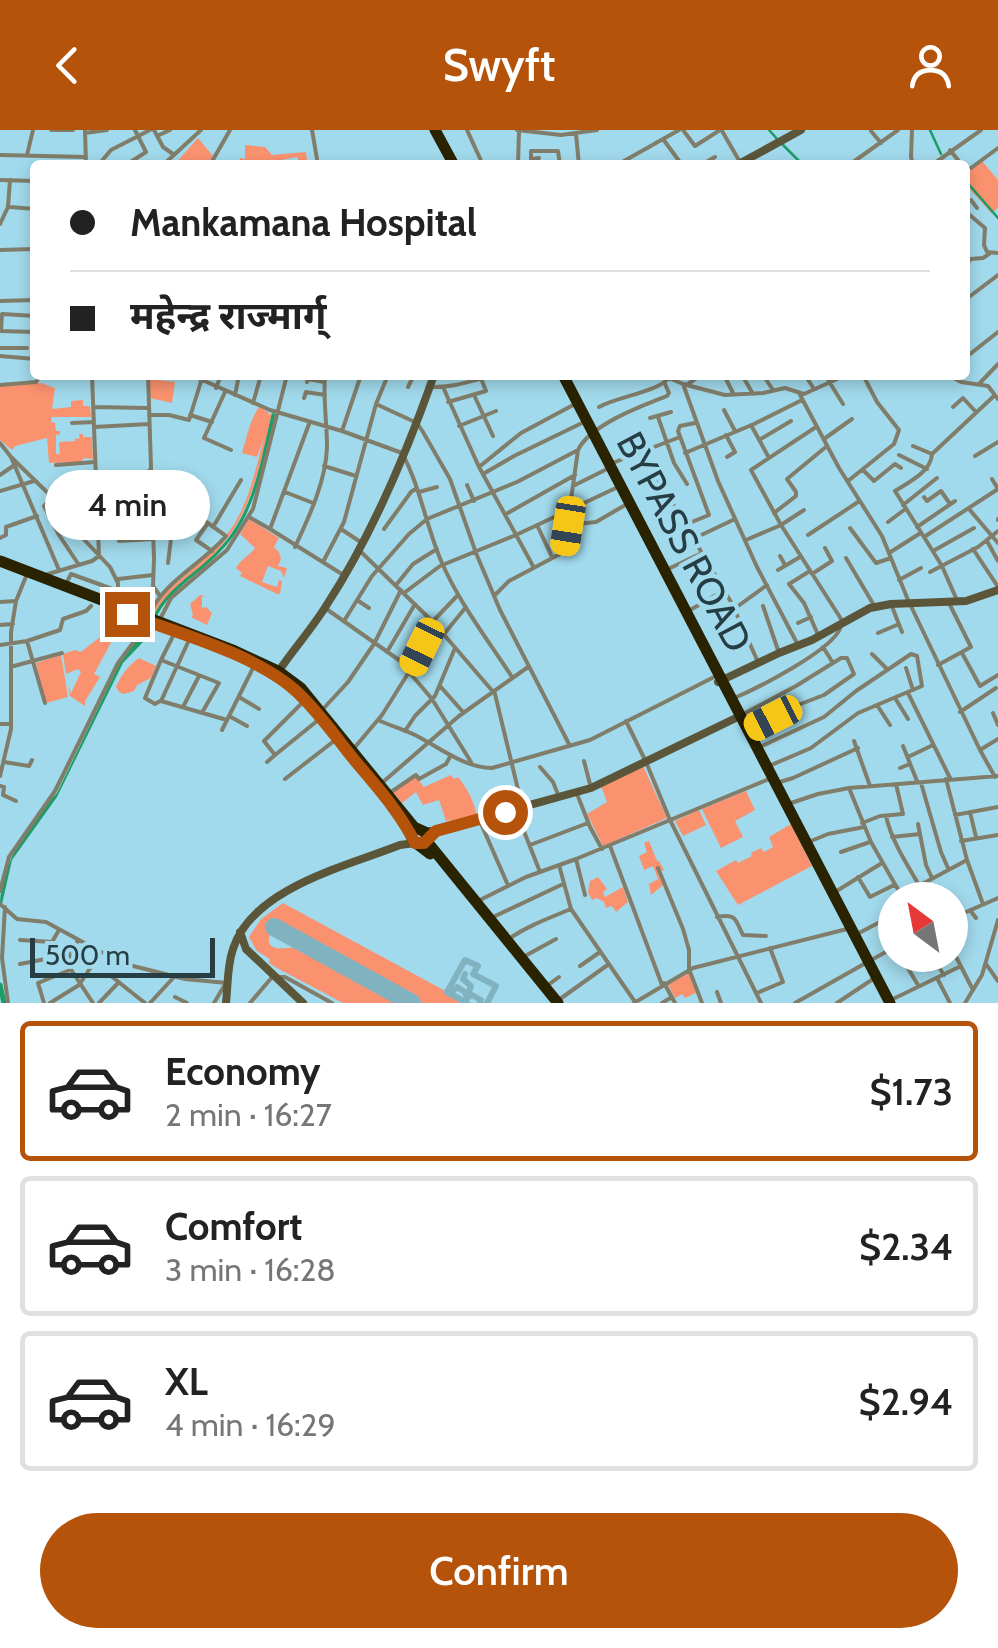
<!DOCTYPE html>
<meta charset="utf-8">
<style>
:root{--surface:#fff;--page:#f2f2f2;--text:#222;--muted:#767676;--line:#e0e0e0;--accent:#b45309}
body{margin:0;font-family:Cabin,"Noto Sans Devanagari",sans-serif;background:var(--page);color:var(--text);height:100vh;display:flex;flex-direction:column;font-size:38px;white-space:nowrap}
*{box-sizing:border-box;margin:0}
p{font-size:32px;color:var(--muted)}
.icon{flex:none;width:55px;height:55px;fill:none;stroke:currentColor;stroke-width:2;stroke-linecap:round;stroke-linejoin:round}
.map{position:relative;height:873px;overflow:hidden}
.details{display:flex;flex-direction:column;background:var(--surface);flex:1}
.details>*{flex:none}
.banner{position:absolute;left:30px;top:30px;width:940px;height:220px;border-radius:10px;box-shadow:0 5px 15px #0003;display:grid;align-content:center;height:220px;padding:0 40px;background:var(--surface)}
.needle{width:65px;rotate:328deg}
.tools{position:absolute;left:878px;top:752px;display:grid;gap:20px}
.tools a{display:grid;place-items:center;width:90px;height:90px;border-radius:50%;background:var(--surface);box-shadow:0 5px 15px #0003;font-size:50px}
.scale{position:absolute;left:30px;bottom:25px;width:185px;box-sizing:border-box;padding-left:10px;border:5px solid #263d44;border-top:0;font-size:28px;line-height:35px;white-space:nowrap;color:#263d44;-webkit-text-stroke:8px #a1daec;paint-order:stroke}
.end{position:absolute;width:45px;height:45px;margin:-22px;border:12px solid #b45309;background:#fff;box-shadow:0 0 0 5px #fff}
.from{border-radius:50%}
.bubble{position:absolute;height:70px;border-radius:35px;background:var(--surface);box-shadow:0 5px 15px #0003;font-size:32px;font-weight:600;line-height:70px;text-align:center}
.car{position:absolute;width:30px;height:60px;margin:-30px -15px;border-radius:12px;box-shadow:0 0 8px 2px #0007;background:linear-gradient(#f5c518 24%,#345 0 40%,#f5c518 0 76%,#345 0 86%,#f5c518 0)}
.banner b{display:flex;align-items:center;gap:35px;height:95px;font-size:38px}
.banner b+b{border-top:2px solid var(--line)}
.banner i{width:25px;height:25px;background:var(--text)}
ul{padding:18px 0 0;list-style:none}
li{display:flex;align-items:center;gap:30px;height:140px;margin:0 20px 15px;padding:0 20px;border:5px solid var(--line);border-radius:10px}
li div{flex:1}
li b{display:block;font-size:38px}
li em{font-style:normal;font-weight:600}
li.selected{border-color:var(--accent)}
li>.icon{width:90px;height:90px;stroke-width:1.5}
.button{display:flex;gap:20px;margin-top:auto;padding:20px 40px}
.button a{flex:1;height:115px;border-radius:60px;background:var(--accent);color:#fff;font-size:40px;font-weight:600;line-height:115px;text-align:center}
header{display:flex;justify-content:space-between;align-items:center;height:130px;padding:0 40px;background:var(--accent);color:#fff;font-size:45px;font-weight:600}
.map>svg:first-child{display:block}
.green{fill:#fb926f}
.water{fill:#1c9c66}
.lines{fill:none;stroke-linecap:round;stroke-linejoin:round}
.stream{stroke:#1c9c66;stroke-width:2.5}
.canal{stroke:#1c9c66;stroke-width:5}
.taxiway{stroke:#81b2c0;stroke-width:6}
.runway{stroke:#81b2c0;stroke-width:18}
.street{stroke:#807d6a;stroke-width:4}
.secondary{stroke:#5b563a;stroke-width:8}
.highway{stroke:#2a2302;stroke-width:11}
.route{stroke:#b45309;stroke-width:12}
.labels{text-anchor:middle;stroke-width:9;stroke-linejoin:round;paint-order:stroke}
.street-label{font-size:38px;fill:#263d44;stroke:#a1daec}
</style>
<header><svg class="icon" aria-label="back" viewBox="0 0 24 24"><path d="M15 5l-7 7 7 7"/></svg>Swyft<svg class="icon" aria-label="person" viewBox="0 0 24 24"><circle cx="12" cy="8" r="4"/><path d="M4 21q1-7 8-7t8 7"/></svg></header>
<div class="map">
<svg width="998" height="873" viewBox="0 0 998 873">
<rect width="100%" height="100%" fill="#a1daec"/>
<path class="green" d="M198,8l15,18 -6,9h-33z
M245,15l20,2 7,8 34,-3 1,9 -7,2 -3,-6c-20,3 -37,11 -57,6v-5l5,1z
M982,31l16,19v27l-6,7 -27,-30v-15l3,1z
M150,249l25,3 -3,21 -22,-5z
M41,253l14,5 -3,21 19,-2v-6l12,-1v6h7l1,11h-39l-1,5 4,1 1,8h4v3l-4,1v19h4l-1,-12 16,-1v-2l5,-1 -1,-4h4v3h9l1,22 -9,-1 -3,4 -32,1 -2,-25 -32,8 -3,4 -12,-10v-55z
M259,277l9,5 1,3 3,-2c-11,47 -18,94 -50,132 -22,28 -55,41 -70,74v-8l7,-13c22,-20 52,-42 69,-65 21,-28 27,-62 36,-95l-7,19 -15,-4c5,-16 8,-33 17,-46z
M249,389l30,19 -5,9 5,5 2,7 -3,7 9,2 -3,10 -3,-7 -13,-5 -6,16 15,5 2,-7 3,1 -2,13h-3l-37,-18 2,-3 -6,-5c7,-11 13,-12 19,-20l-15,-14z
M200,465l5,1 -3,1v11l4,-1 6,6 -5,12 -16,-8 2,-2 -3,-11z
M113,483l9,3 -6,19 4,1 2,-5 4,1 -3,5 -10,2 -19,35 6,3 -15,24v5l-15,-10 -2,-11 3,8 10,-21 -3,-3 -12,5 -3,-20 12,-4 6,2 33,-26h-5l-8,-5 1,-3 3,1v3h7z
M61,525l7,42 -22,6 -10,-40z
M139,528l17,8 -5,12 -14,7 -3,6 -10,3 -5,-2 -3,-5c5,-12 12,-21 23,-29z
M643,636l24,52 -64,28 -16,-32 20,-12 -6,-16z
M451,645l3,4 4,-2c10,13 16,24 19,39l-25,7 -2,-3 -4,1 -7,-21 -16,5 -7,-13 -14,11 -9,-11 23,-15 8,10z
M746,661l9,19 -20,11 8,16 -22,11 -19,-39z
M699,680l7,15 -23,11 -8,-15z
M791,694l21,42 -74,39 -22,-34 20,-11 2,3 14,-7 -1,-3 10,-5 3,4 9,-5 -4,-10z
M649,711l8,20h2l5,9 -2,1 -3,-4 -2,1 6,17 -12,10 -2,-11 9,-5 -5,-13 -9,4 -5,-14 8,-4 -3,-9z
M598,747l9,12 -4,3 2,5 18,-10 5,15 -12,10 -4,-6 -6,2 -2,-6 -7,-4 -5,2 -4,-8 2,-11z
M283,773l179,97 -2,3h-39l-146,-79c-14,23 -3,27 20,23l103,56h-55l-66,-35 -8,-5 1,-4 -13,-8 -8,-14 12,-18z
M689,843l7,20 -11,5 -3,-4 -7,4 -7,-13z"/>
<path class="water" d="M272,283l4,1c-13,49 -19,100 -56,138 -22,24 -51,37 -65,68l-3,-1c14,-31 42,-44 65,-68 37,-37 43,-89 55,-138z
M149,494l3,2 -9,16 -20,21 -66,134 -45,63 -10,44 -2,-1c2,-41 29,-80 57,-110l63,-130z"/>
<g class="lines">
<path class="stream" d="M769,0l9,10
M930,0l11,24
M783,15l20,20
M948,32l3,3
M965,50l33,38"/>
<path class="canal" d="M0,855l4,18"/>
<path class="taxiway" d="M465,844l-2,5 8,7 -4,11
M454,860l3,-3 8,5 2,6 5,-3 9,5 -1,3
M467,873l-20,-11 18,-32 13,6 -5,8 23,12 -9,17"/>
<path class="runway" d="M274,797l138,76"/>
<path class="street" d="M51,0h22
M85,0l1,35
M154,0l9,17 10,7
M312,0l6,35
M467,0l16,35
M517,0l44,5 36,-5
M683,0l12,16 25,-16
M912,0l-1,27 2,8
M722,1l18,31
M871,1l10,12
M85,3l22,-3
M576,4l3,31
M157,6l13,-6
M663,9l19,26
M950,20l12,15
M0,25l86,2
M27,25l6,-25
M539,28l-8,1v-8h27l2,14
M86,33h14l11,-13 39,-20
M126,35l20,-13 -11,-22
M163,35l38,-35
M210,35l20,-35
M518,35l1,-34
M617,35l62,-35
M701,35l14,-8
M849,35l49,-35
M932,35l49,-35
M965,38h6l27,-20
M0,50l35,1
M965,73l6,-3 6,8
M10,77l25,2
M965,81l20,17 -1,17 3,7 11,1
M0,94l8,-17 2,-27
M0,120l35,-1
M965,136l6,-7 12,-1 6,-4
M965,170l33,-25
M0,171l35,-1
M0,201l35,1
M1,201l1,-17 33,2
M0,218h27
M0,226l35,3
M965,228l33,-26
M148,245l6,184 -1,27 7,10
M191,245l79,35 72,21 60,22c19,35 24,74 40,110 18,41 46,77 70,114
M724,245l9,18
M742,245l11,19
M763,245l10,15
M805,245l9,14
M825,245l18,29
M948,245l13,7 27,4 10,13
M568,247l21,-2
M669,248l14,6 35,97 39,86 41,78
M307,252l1,-3 16,3
M683,254l42,11 38,-2 22,-5 19,6 42,-19
M688,254l13,-9
M979,254l19,-20
M0,255l36,-3 5,-7
M408,257l6,-12
M430,257c24,1 43,-7 67,-12
M443,257l36,80 54,99
M216,258l5,-13
M225,262l-21,46 27,12
M799,263l40,75 43,68 26,64 72,150
M235,265l4,-20
M474,265l19,41
M304,268l2,-6 19,3
M448,272l38,-11 -4,-10
M253,273l8,-28
M376,274l41,19 6,9 27,47 26,74 24,57 70,136
M93,277l55,1
M599,277c20,-11 56,-14 70,-29l-4,-3
M953,277l10,-9 13,14
M724,280l11,21
M149,285h20l20,5 14,-45
M190,285l22,7
M658,287l16,46 13,21
M650,288l21,-6
M72,293l22,-1
M309,294l-39,105 75,47
M751,295l17,31
M459,296l37,-15
M94,297l55,-3
M342,301l19,-56
M726,305l9,17 -8,5
M824,309l28,-20
M759,310l32,-19
M0,313l11,14 48,113
M913,316l19,8
M642,322l89,150 27,60
M685,323l69,-29 48,-24
M899,325l28,14
M975,326l23,-14
M11,327l46,45 18,28 35,37 8,16v18
M610,334l70,-27
M56,335l39,-3
M324,336l32,10
M479,337l42,-34 54,-29
M863,340l11,11 21,-17 6,4
M175,342l23,23
M483,344l31,-18 70,-34
M0,345l13,-9
M70,350l26,-5
M848,351l46,-37 5,-14 -22,-28 -14,-27
M467,355l7,16
M573,356l36,-18
M0,361l34,-10
M285,362l28,11
M419,362l18,-5
M97,367l19,-6 1,-6 20,-10
M924,367l3,4 14,-10 9,13
M178,371l15,-11
M97,372l35,-16 19,-17
M903,375l34,-27
M969,379l29,34
M804,380l-23,15 -30,-55 65,-43
M774,383l22,-17v-4l-9,-13 40,-33
M98,384l53,-14
M506,384l69,-39
M154,387l34,-7
M249,387l21,12
M998,389v1
M888,392l16,-12
M208,393l-12,17 16,11
M687,394l22,-9 -31,-84 2,-5 15,-3
M537,395l15,32
M568,395l28,-3 31,-18
M116,397l3,14 34,-2
M213,397l28,-47
M917,397l38,-26
M850,398l26,35 15,-5
M341,399l21,14
M384,399l27,-37 6,-4
M99,400l53,-10
M808,405l50,-33
M924,407l-29,-46c14,-9 36,-19 37,-37l63,-59
M0,408l6,-3v-8l31,-11
M695,408l40,-19
M746,410l35,-15 62,97
M987,411l11,20
M295,417c14,-30 31,-66 32,-100 0,-24 -4,-48 -2,-72
M358,419l76,74 61,71 27,112
M973,419l25,38
M933,421l41,-23
M889,423l30,-19
M780,426l5,9
M846,428l29,49
M323,432l21,-40 32,-118 12,-29
M168,433l6,-49
M79,435l-20,-30 -15,-29 6,-6 47,-11
M666,440l36,-17
M778,440l22,-13
M810,441l-21,13 15,19 15,34
M930,442l48,-25 20,-16
M48,444l44,-13 7,-5 -7,-181
M812,444l20,-13 -7,-13
M118,449l35,-4
M899,450l22,-12
M67,452l4,-8 47,17
M396,455l17,-21 24,-15
M404,463l36,-27 76,-31 102,-48
M494,466l15,-15 51,-27 4,-5 14,-99c12,-25 63,-44 89,-54l2,-3 -4,-9
M956,468l-14,-32 -18,-29 74,-48 -6,-10
M357,470l12,8
M0,472l15,-1
M891,474l11,28
M763,476l16,47
M325,478l74,52 33,39 39,63
M734,479l33,-24
M690,480l35,-20
M149,485c15,-34 53,-51 77,-79 -27,-20 -55,-36 -75,-64
M434,490l24,-25
M159,491l12,-23 56,-48 26,-41 34,-134
M344,491l28,-45 37,-42 18,-15 90,-37 61,-32
M798,493l13,-6
M0,495l13,-1
M175,502l-14,28 58,23 -16,28
M878,503l21,-9
M444,504l22,-27
M190,508l-29,63 66,19
M27,511l18,62
M0,515l27,-4 33,-11 3,-11 23,-8 5,-5
M823,517l10,16
M387,522l28,-48
M962,523l18,33 18,-11
M872,524l14,14
M938,535l33,-18 -22,-44
M14,536l48,-13
M906,538l7,22
M440,556l23,26
M908,563l42,85
M239,567l20,12
M895,568l13,21
M732,569c26,-11 97,-47 108,-70
M160,571l-5,3 -10,-6 16,-38
M302,573l-38,38 11,14 42,-34
M877,575l13,20
M183,577l16,-31
M324,578l24,-26 26,-38 27,-54
M960,582l36,-24
M745,583l51,-27 45,-28h6l7,16 -30,21 -26,10 -46,23
M993,583l5,12
M229,586l18,10
M378,590c13,6 27,10 39,16 23,12 48,32 75,32l98,-28 128,-65
M626,591l20,41 24,58 91,183
M0,594h11
M222,600l33,-66
M405,601l10,-15 20,-20 20,-48
M854,611l16,45
M762,616l62,-29 32,-26 55,-37 6,2 5,30 -64,27 -47,35 -42,18
M903,616l14,35
M355,617l27,-32 27,-43 25,-49
M908,627l25,-12
M584,631l7,27
M4,632l25,4 3,-6
M267,632l8,-7
M540,637l13,15 6,15
M900,638l10,-4
M0,646l11,-47v-97l5,-31 11,-27
M995,647l-15,-27 18,-11
M285,649l49,-38
M946,649l21,81 16,44
M383,652l76,-66 69,-49
M780,652l13,-4 65,-30
M921,653l20,69 7,16
M0,656l4,1 -1,8 13,6
M849,658l22,54 33,58
M391,662l25,-17 3,4 27,-15 5,-9
M577,664l13,33 12,22
M791,673l27,-9 31,-6 149,-12
M516,681l24,61
M970,682l6,25
M955,685l43,-8
M886,686c7,31 27,56 41,84
M479,689l28,64
M862,693l18,-7 23,-2 -7,-30
M918,694l8,41 6,13
M892,707l28,-3
M811,711l17,-7 36,-7
M961,711l37,-6
M530,715l58,-22
M610,716l52,139
M841,722l29,-10
M576,729l9,36
M559,735l12,44 64,93
M658,738l25,61 6,21v19l13,34
M858,747l12,20 24,-12
M0,761l9,-34 46,-66 63,-128 18,-24 10,-18
M835,762l47,-29
M900,763l26,-11 41,-22
M480,770l46,-23 50,-18 193,-80
M0,774l17,15 29,3 55,30 32,14 52,13 42,4
M5,777l-3,51 6,45
M970,780l6,8
M493,787l68,-32
M717,787c20,-4 18,3 26,18l23,1
M950,789l48,-21
M859,803l21,-11 15,-15
M510,808c20,-13 39,-20 61,-29
M20,810l32,2 7,-12
M950,815l23,45
M900,825l18,30
M931,825l13,20
M70,826l-2,9 25,38
M525,826l31,-17
M873,829l22,-12
M20,834l46,-9 4,1 8,-16
M986,834l12,17
M580,836l20,-14
M111,846l34,27
M279,847h6l47,26
M937,848l13,25
M664,853l11,20
M548,855l11,-8
M717,862l4,11
M757,863l26,-11 -13,-34
M175,867l12,6
M560,869l49,-35
M893,869l68,-33
M44,873l-6,-20 32,-13
M50,873l29,-18 22,-33
M99,873l20,-21
M150,873l24,-26
M214,873l10,-17
M250,873l23,-27
M634,873l59,-35 154,-39
M662,873l10,-6
M795,873l69,-39
M837,873l36,-24
M965,873l17,-28 16,-55"/>
<path class="secondary" d="M737,35l64,-35
M276,545c16,-24 35,-45 50,-69 45,-69 81,-154 108,-231
M718,552l61,-29 33,-13 58,-32 21,-4 75,-3 32,-11
M423,701h13l155,-43 149,-72
M240,802l6,17 57,54
M226,873c2,-18 1,-37 7,-54 19,-61 114,-83 167,-104l15,-2"/>
<path class="highway" d="M435,0l19,35
M563,245l327,628
M0,431l235,90 43,20 23,17 113,139 11,5 4,12 129,159
M406,693l7,18 17,13"/>
</g>
<g class="lines">
<path class="route" d="M127,484c51,19 130,41 169,77 23,21 41,48 60,71 22,26 45,52 59,81h9l12,-12 69,-19"/>
</g>
<g class="labels">
<g class="street-label">
<text transform="translate(684 412) rotate(62)" y="13">BYPASS ROAD</text>
</g>
</g>
</svg>
<div class="tools">
<a><svg class="needle" viewBox="-14 -14 28 28"><path d="M0-13l5 13h-10z" fill="#e53935"/><path d="M0 13l5-13h-10z" fill="#767676"/></svg></a>
</div>
<div class="scale">500 m</div>
<i class="end from" style="left:505px;top:682px"></i>
<i class="end" style="left:127px;top:484px"></i>
<div class="bubble" style="left:45px;top:340px;width:165px">4 min</div>
<i class="car" style="left:568px;top:396px;rotate:189deg"></i>
<i class="car" style="left:422px;top:517px;rotate:206deg"></i>
<i class="car" style="left:773px;top:588px;rotate:243deg"></i>
<div class="banner">
<b><i class="from"></i>Mankamana Hospital</b>
<b><i></i>महेन्द्र राज्मार्ग्</b>
</div>
</div>
<section class="details">
<ul>
<li class="selected"><svg class="icon" aria-label="car" viewBox="0 0 24 24"><path d="M5 17H2v-5l4-1 3-4h7l3 4 3 1v5h-3M9 17h6M6 11h13"/><circle cx="7" cy="17" r="2"/><circle cx="17" cy="17" r="2"/></svg><div><b>Economy</b><p>2 min · 16:27</p></div><em>$1.73</em></li>
<li><svg class="icon" aria-label="car" viewBox="0 0 24 24"><path d="M5 17H2v-5l4-1 3-4h7l3 4 3 1v5h-3M9 17h6M6 11h13"/><circle cx="7" cy="17" r="2"/><circle cx="17" cy="17" r="2"/></svg><div><b>Comfort</b><p>3 min · 16:28</p></div><em>$2.34</em></li>
<li><svg class="icon" aria-label="car" viewBox="0 0 24 24"><path d="M5 17H2v-5l4-1 3-4h7l3 4 3 1v5h-3M9 17h6M6 11h13"/><circle cx="7" cy="17" r="2"/><circle cx="17" cy="17" r="2"/></svg><div><b>XL</b><p>4 min · 16:29</p></div><em>$2.94</em></li>
</ul>
<div class="button"><a>Confirm</a></div>
</section>
